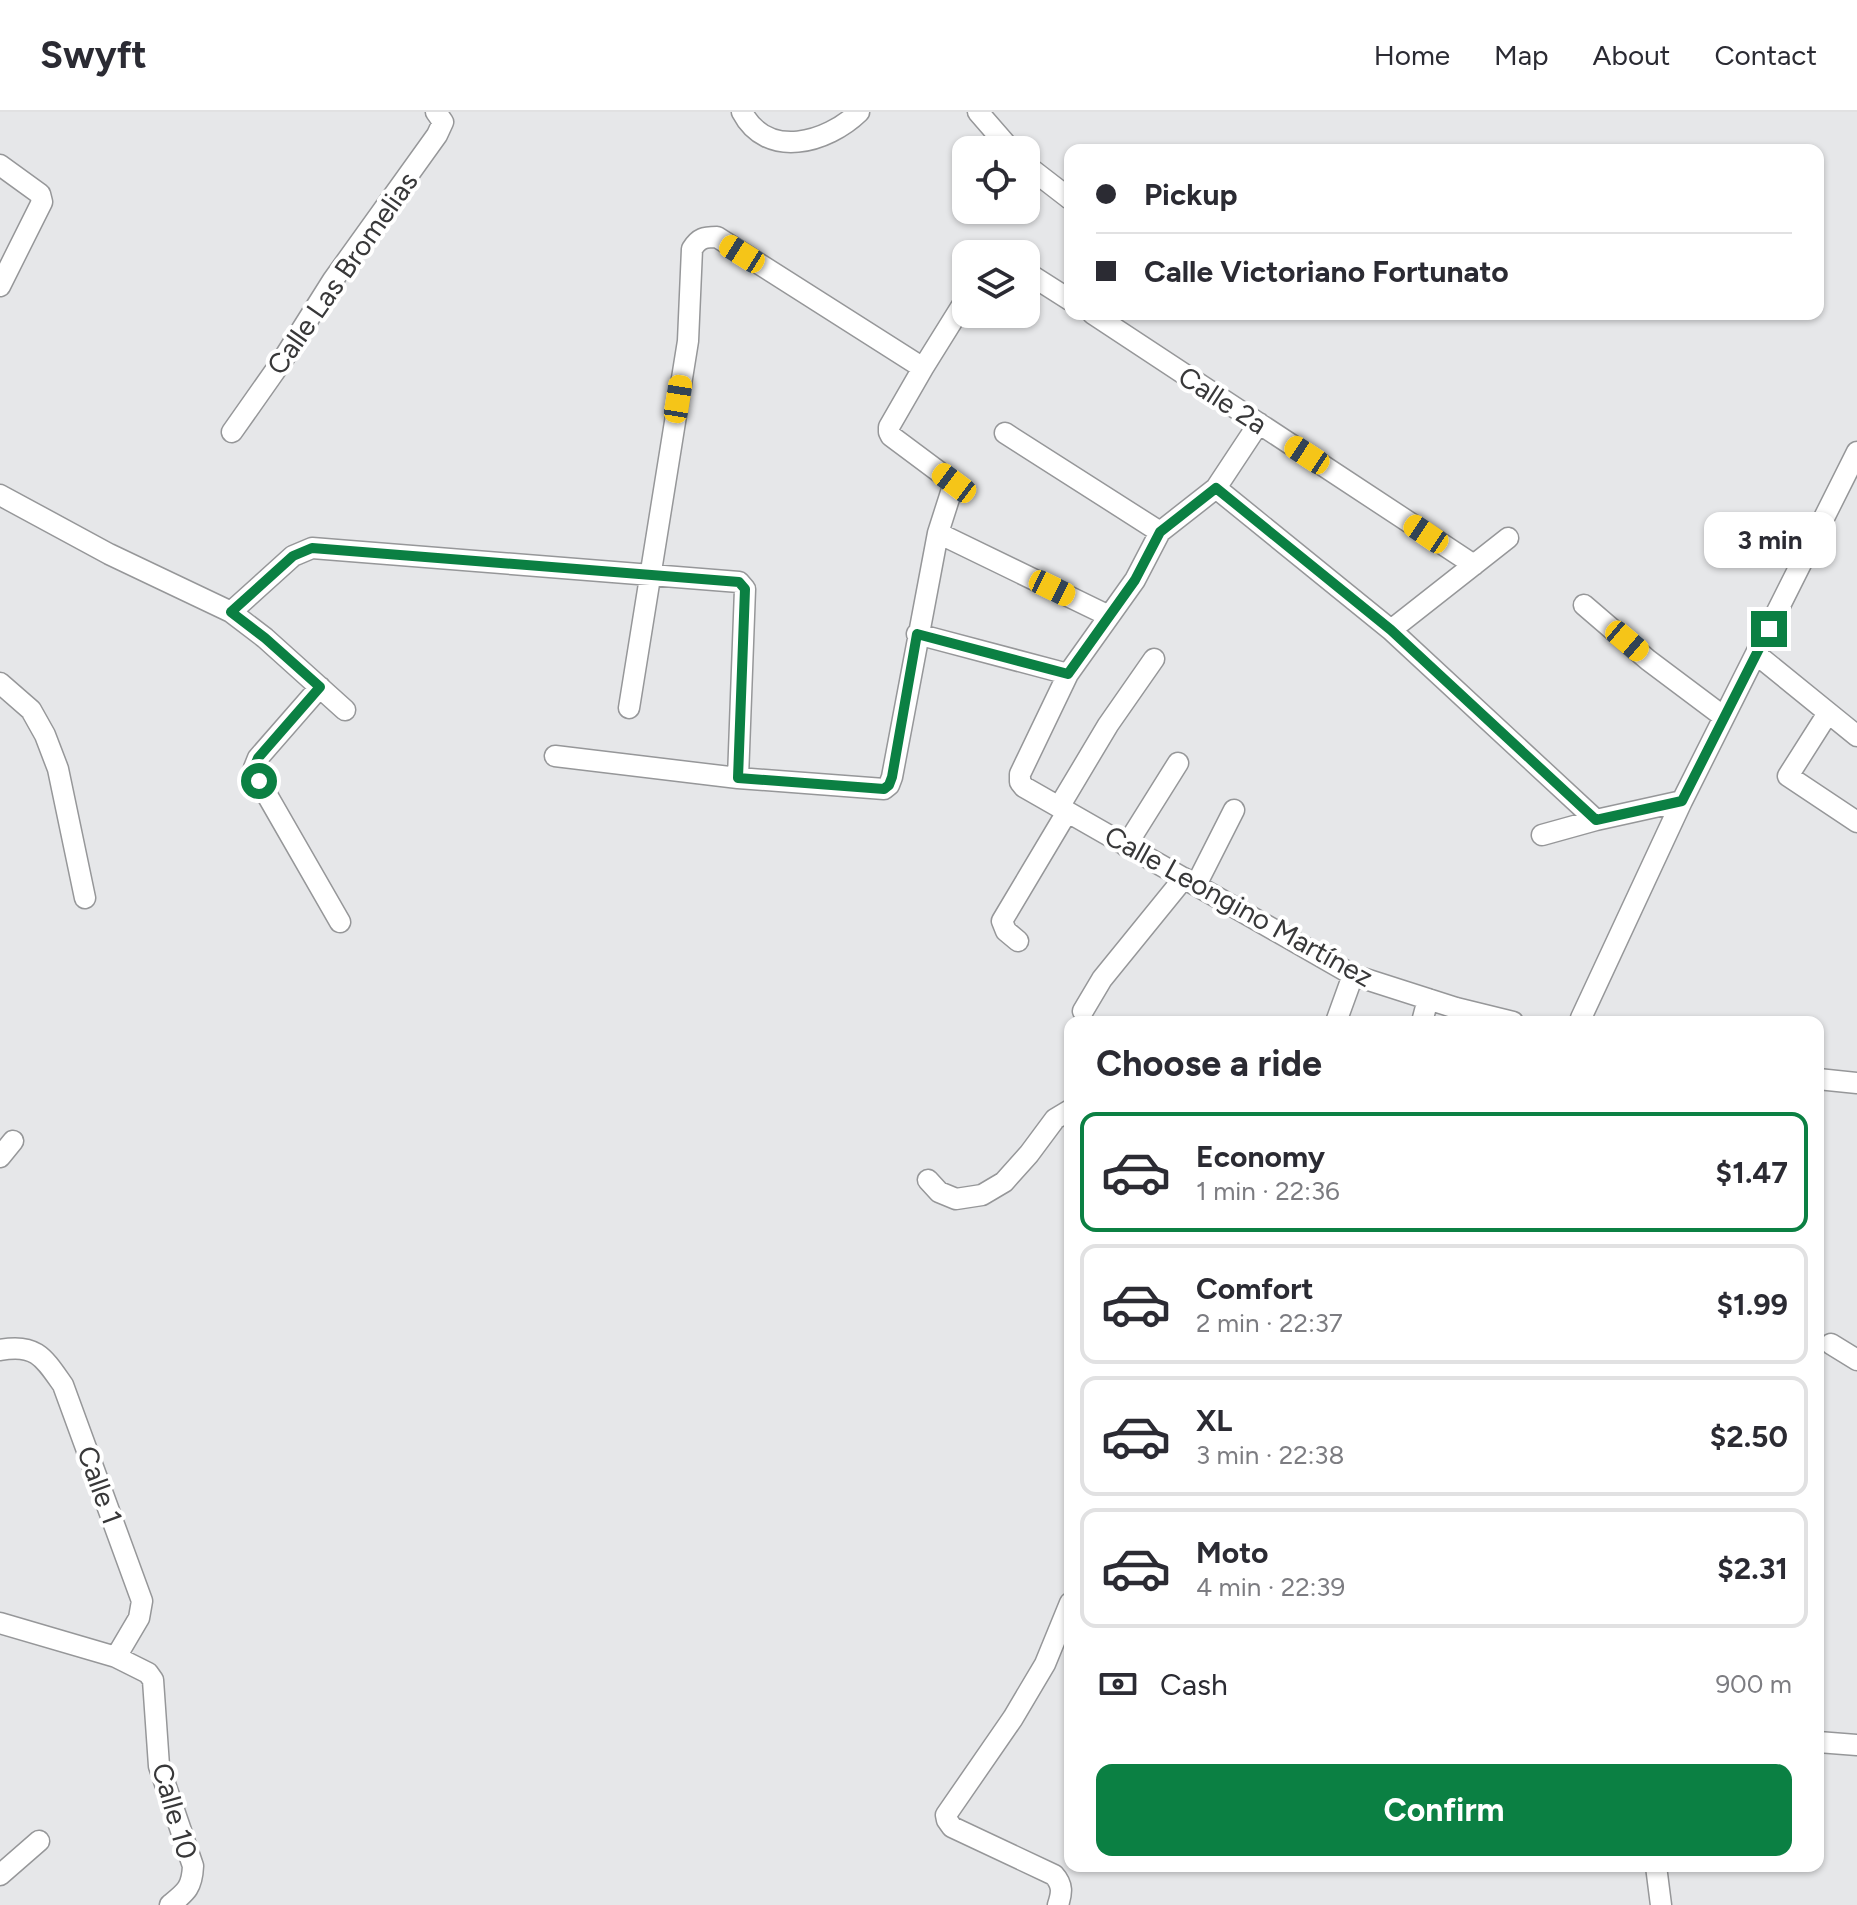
<!DOCTYPE html>
<meta charset="utf-8">
<style>
:root{--surface:#fff;--page:#f7f7f7;--text:#2b2b33;--muted:#7c7c81;--line:#e1e1e2;--accent:#0b8043}
body{margin:0;font-family:Figtree,sans-serif;background:var(--page);color:var(--text);height:100vh;display:flex;flex-direction:column;font-size:30px;white-space:nowrap}
*{box-sizing:border-box;margin:0}
p{font-size:26px;color:var(--muted)}
.icon{flex:none;width:44px;height:44px;fill:none;stroke:currentColor;stroke-width:2;stroke-linecap:round;stroke-linejoin:round}
.map{position:relative;flex:1;overflow:hidden}
.panel{position:absolute;left:1064px;top:904px;width:760px;height:856px;display:flex;flex-direction:column;background:var(--surface);border-radius:16px;box-shadow:0 2px 6px #0004}
.panel>*{flex:none}
.top-card{position:absolute;left:1064px;top:32px;width:760px;height:176px;border-radius:16px;box-shadow:0 2px 6px #0004;display:grid;align-content:center;height:176px;padding:0 32px;background:var(--surface)}
.buttons{position:absolute;left:952px;top:24px;display:grid;gap:16px}
.buttons a{display:grid;place-items:center;width:88px;height:88px;border-radius:16px;background:var(--surface);box-shadow:0 2px 6px #0004;font-size:40px}
.end{position:absolute;width:36px;height:36px;margin:-18px;border:10px solid #0b8043;background:#fff;box-shadow:0 0 0 4px #fff}
.from{border-radius:50%}
.bubble{position:absolute;height:56px;border-radius:16px;background:var(--surface);box-shadow:0 2px 6px #0004;font-size:26px;font-weight:700;line-height:56px;text-align:center}
.car{position:absolute;width:24px;height:48px;margin:-24px -12px;border-radius:10px;box-shadow:0 0 6px 2px #0007;background:linear-gradient(#f5c518 24%,#345 0 40%,#f5c518 0 76%,#345 0 86%,#f5c518 0)}
.top-card b{display:flex;align-items:center;gap:28px;height:76px;font-size:30px}
.top-card b+b{border-top:2px solid var(--line)}
.top-card i{width:20px;height:20px;background:var(--text)}
ul{padding:0;list-style:none}
li{display:flex;align-items:center;gap:24px;height:120px;margin:0 16px 12px;padding:0 16px;border:4px solid var(--line);border-radius:16px}
li div{flex:1}
li b{display:block;font-size:30px}
li em{font-style:normal;font-weight:700}
li.active{border-color:var(--accent)}
li>.icon{width:72px;height:72px;stroke-width:1.5}
h2{padding:0 32px;font-size:36px;line-height:96px}
.pay{display:flex;align-items:center;gap:20px;height:88px;padding:0 32px;font-size:30px}
.pay p{margin-inline-start:auto}
.action{display:flex;gap:16px;margin-top:auto;padding:16px 32px}
.action a{flex:1;height:92px;border-radius:16px;background:var(--accent);color:#fff;font-size:32px;font-weight:700;line-height:92px;text-align:center}
header{display:flex;align-items:center;gap:48px;box-sizing:border-box;height:112px;padding:0 40px;background:var(--surface);border-bottom:2px solid var(--line)}
header strong{font-size:38px}
nav{display:flex;gap:44px;margin-inline-start:auto;font-size:28px}
.map>svg:first-child{display:block}
.lines{fill:none;stroke-linecap:round;stroke-linejoin:round}
.minor-casing{stroke:#969799;stroke-width:23}
.minor{stroke:#fff;stroke-width:20}
.route{stroke:#0b8043;stroke-width:10}
.labels{text-anchor:middle;stroke-width:8;stroke-linejoin:round;paint-order:stroke}
.street-label{font-size:28px;fill:#383839;stroke:#fff}
</style>
<header>
<strong>Swyft</strong>
<nav><a>Home</a><a>Map</a><a>About</a><a>Contact</a></nav>
</header>
<div class="map">
<svg width="1857" height="1793" viewBox="0 0 1857 1793">
<rect width="100%" height="100%" fill="#e6e7e9"/>
<g class="lines">
<g class="minor-casing">
<path id="minor" d="M742,0c25,48 85,31 117,0
M978,0l33,38
M0,53l40,29 2,8 -42,84
M1026,53l44,34
M1026,160l44,28
M1093,202l381,251
M1259,311l-43,65 -56,44 -25,48 -67,94 -48,100v8l4,5 329,188 103,33 57,14
M232,320l50,-71 51,-81 104,-145 6,-13 -7,-10
M1005,321l155,99
M1216,376l175,142 205,190 86,-19
M0,383l109,59 122,58 34,26 80,72
M938,421l171,83
M1584,493l64,55 76,57
M231,500l62,-56 19,-8 427,34 6,7 -7,189
M1391,518l117,-92
M917,522l151,40
M1756,542l101,82
M0,571l31,27 14,25 13,34 27,129
M320,575l-62,71 -4,10 5,13 81,141
M629,596l59,-367 4,-92c7,-11 12,-12 25,-12l206,131
M1828,601l-40,63 69,46
M555,644l183,22 146,11 5,-4 3,-8 46,-244 16,-50 -63,-47 -2,-4v-5l34,-59 43,-69
M1059,695l49,-82 46,-66
M1542,723l54,-15
M1126,734l52,-83
M1196,773l38,-75
M1018,829l-12,-10 -4,-10 65,-109
M1083,899l19,-32 82,-101
M1336,910l17,-47
M1422,910l6,-23
M1581,910v-4l101,-217 175,-349
M1818,967l39,4
M0,1045l13,-16
M928,1068l11,12 17,7 26,-4 22,-13 25,-28 26,-35 15,-9
M1831,1232l26,16
M0,1238c36,-7 44,8 63,35l79,216 -3,17 -23,39
M0,1511l116,34 32,16 5,7 6,86 34,100c-1,22 -7,26 -23,39
M1818,1630l39,3
M1656,1754l5,39
M0,1763l39,-34
M1058,1793c4,-12 5,-20 -4,-30l-102,-48 -5,-7 -1,-5 67,-97 32,-54 25,-61"/>
</g>
<use href="#minor" class="minor"/>
</g>
<g class="lines">
<path class="route" d="M259,669l-5,-13 4,-10 62,-71 -55,-49 -34,-26 62,-56 19,-8 427,34 6,7 -7,189 146,11 5,-4 3,-8 25,-143 151,40 67,-94 25,-48 56,-44 175,142 205,190 86,-19 87,-172"/>
</g>
<g class="labels">
<g class="street-label">
<text transform="translate(342 161) rotate(-55)" y="10">Calle Las Bromelias</text>
<text transform="translate(1223 288) rotate(33)" y="10">Calle 2a</text>
<text transform="translate(1239 794) rotate(29)" y="10">Calle Leongino Martínez</text>
<text transform="translate(100 1373) rotate(70)" y="10">Calle 1</text>
<text transform="translate(175 1699) rotate(74)" y="10">Calle 10</text>
</g>
</g>
</svg>
<div class="buttons">
<a><svg class="icon" aria-label="locate" viewBox="0 0 24 24"><circle cx="12" cy="12" r="6"/><path d="M12 2v4M12 18v4M2 12h4M18 12h4"/></svg></a>
<a><svg class="icon" aria-label="layers" viewBox="0 0 24 24"><path d="M12 4l9 5-9 5-9-5zM3 14l9 5 9-5"/></svg></a>
</div>
<i class="end from" style="left:259px;top:669px"></i>
<i class="end" style="left:1769px;top:517px"></i>
<div class="bubble" style="left:1704px;top:400px;width:132px">3 min</div>
<i class="car" style="left:742px;top:142px;rotate:302deg"></i>
<i class="car" style="left:678px;top:287px;rotate:9deg"></i>
<i class="car" style="left:1307px;top:343px;rotate:303deg"></i>
<i class="car" style="left:954px;top:371px;rotate:307deg"></i>
<i class="car" style="left:1426px;top:422px;rotate:304deg"></i>
<i class="car" style="left:1052px;top:476px;rotate:116deg"></i>
<i class="car" style="left:1627px;top:529px;rotate:130deg"></i>
<div class="top-card">
<b><i class="from"></i>Pickup</b>
<b><i></i>Calle Victoriano Fortunato</b>
</div>
<section class="panel">
<h2>Choose a ride</h2>
<ul>
<li class="active"><svg class="icon" aria-label="car" viewBox="0 0 24 24"><path d="M5 17H2v-5l4-1 3-4h7l3 4 3 1v5h-3M9 17h6M6 11h13"/><circle cx="7" cy="17" r="2"/><circle cx="17" cy="17" r="2"/></svg><div><b>Economy</b><p>1 min · 22:36</p></div><em>$1.47</em></li>
<li><svg class="icon" aria-label="car" viewBox="0 0 24 24"><path d="M5 17H2v-5l4-1 3-4h7l3 4 3 1v5h-3M9 17h6M6 11h13"/><circle cx="7" cy="17" r="2"/><circle cx="17" cy="17" r="2"/></svg><div><b>Comfort</b><p>2 min · 22:37</p></div><em>$1.99</em></li>
<li><svg class="icon" aria-label="car" viewBox="0 0 24 24"><path d="M5 17H2v-5l4-1 3-4h7l3 4 3 1v5h-3M9 17h6M6 11h13"/><circle cx="7" cy="17" r="2"/><circle cx="17" cy="17" r="2"/></svg><div><b>XL</b><p>3 min · 22:38</p></div><em>$2.50</em></li>
<li><svg class="icon" aria-label="car" viewBox="0 0 24 24"><path d="M5 17H2v-5l4-1 3-4h7l3 4 3 1v5h-3M9 17h6M6 11h13"/><circle cx="7" cy="17" r="2"/><circle cx="17" cy="17" r="2"/></svg><div><b>Moto</b><p>4 min · 22:39</p></div><em>$2.31</em></li>
</ul>
<div class="pay"><svg class="icon" aria-label="cash" viewBox="0 0 24 24"><path d="M3 7h18v10H3z"/><circle cx="12" cy="12" r="2"/></svg>Cash<p>900 m</p></div>
<div class="action"><a>Confirm</a></div>
</section>
</div>
